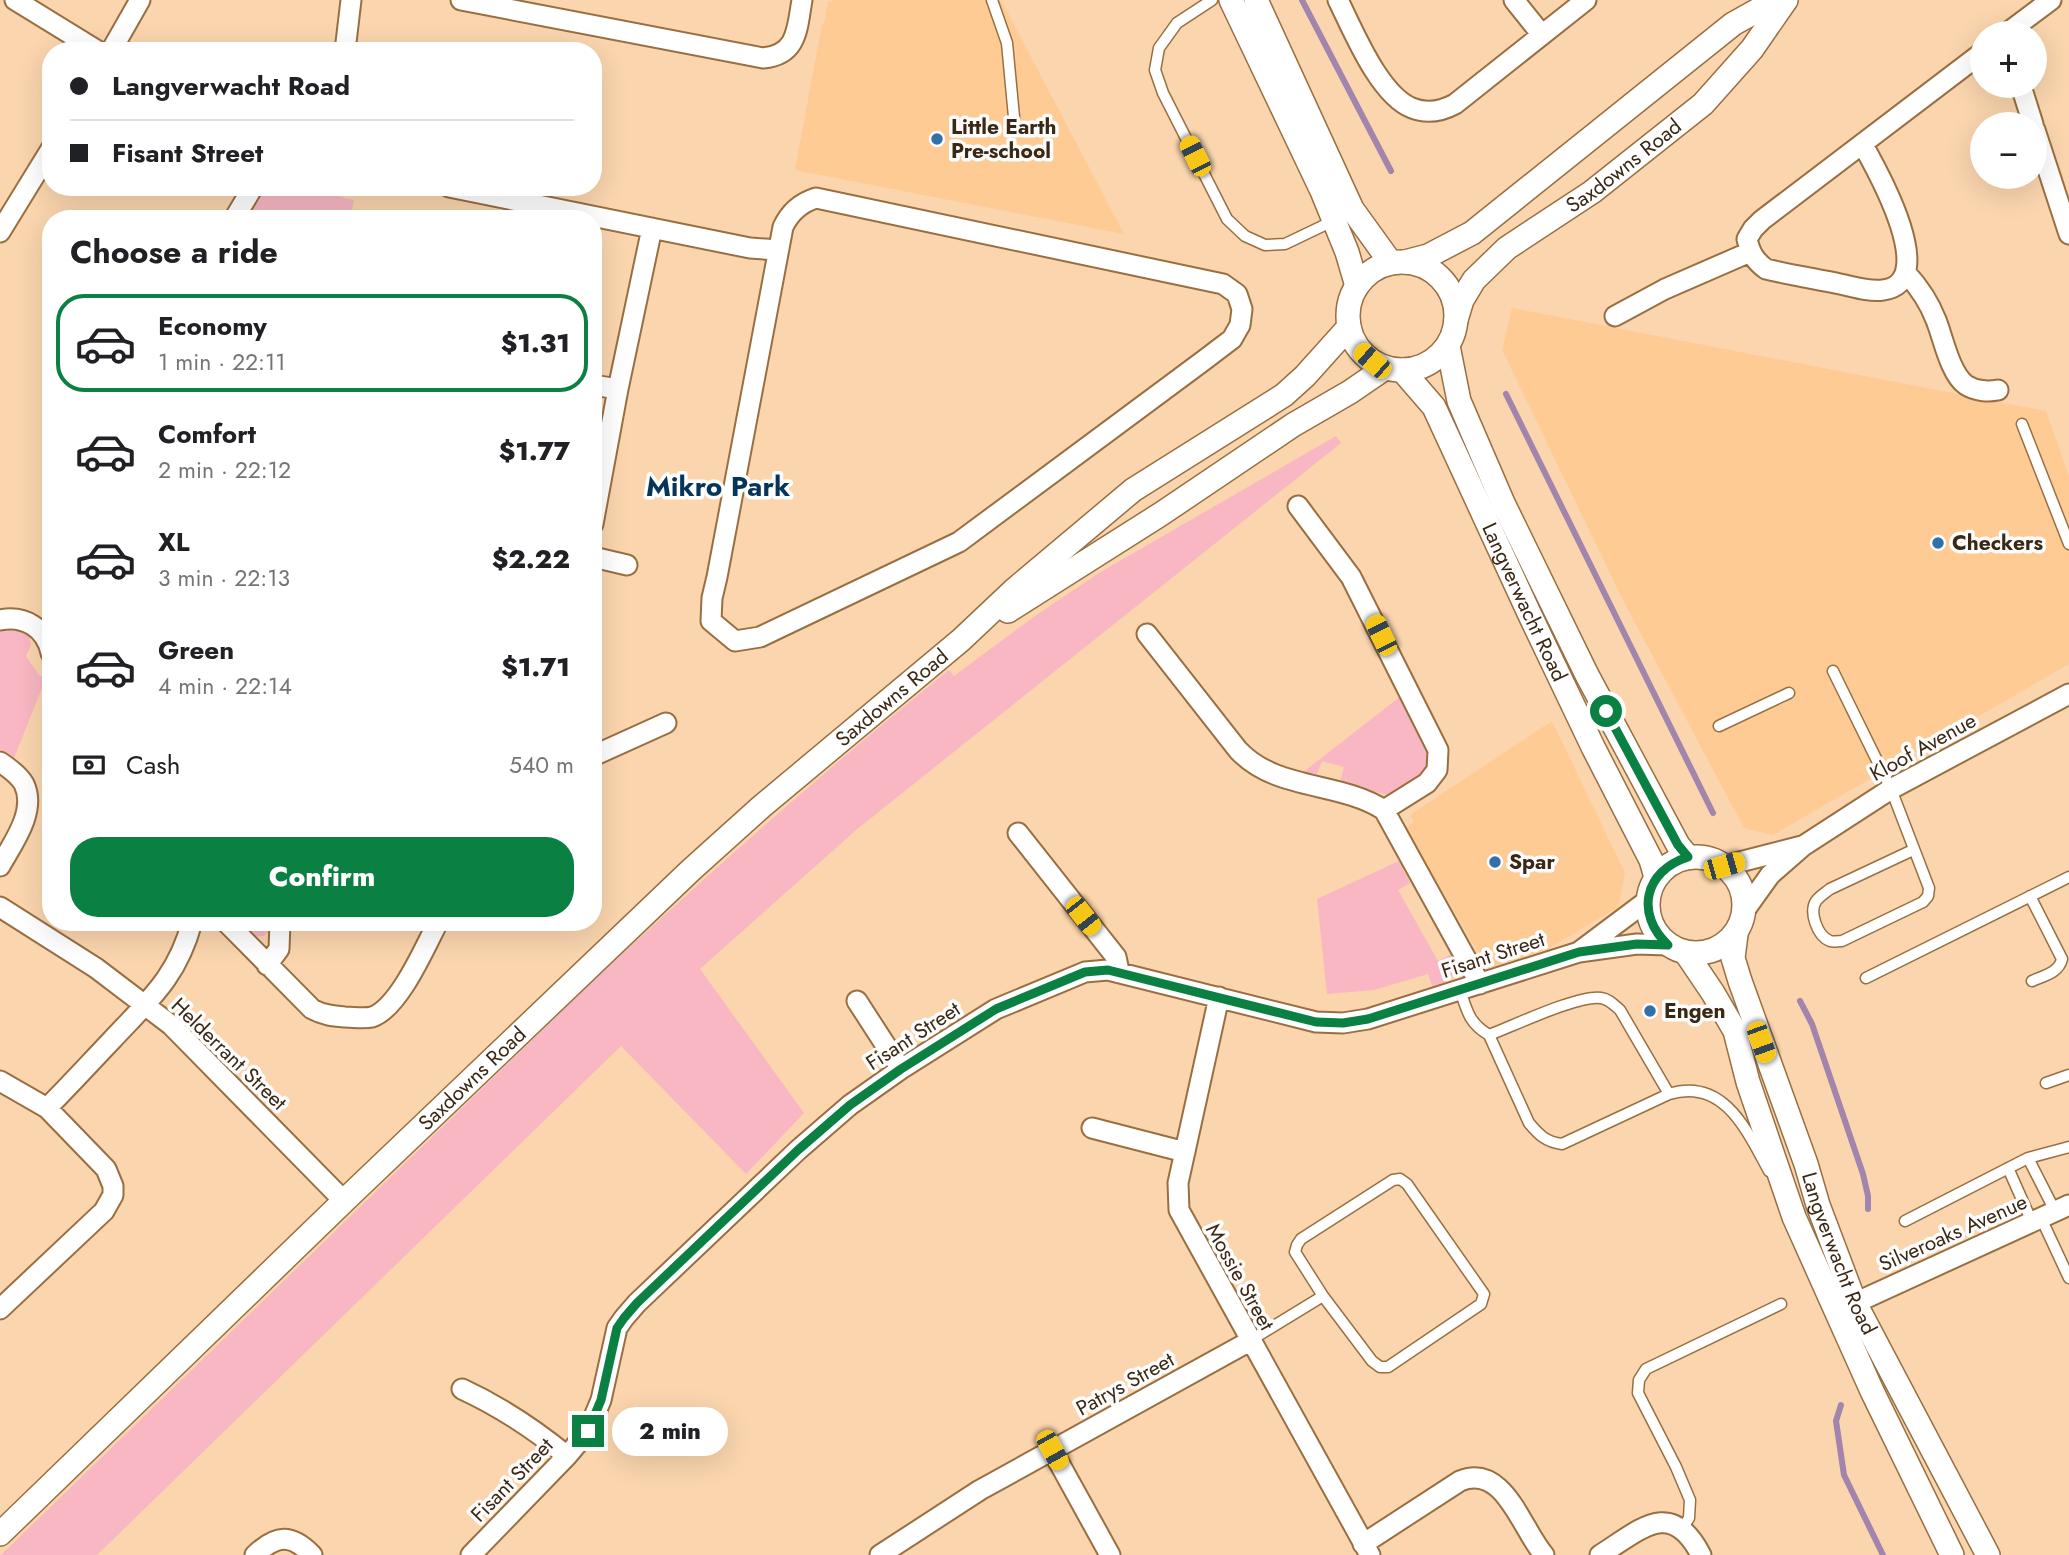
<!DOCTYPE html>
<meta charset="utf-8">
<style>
:root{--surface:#fff;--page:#f6f6f6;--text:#202124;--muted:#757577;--line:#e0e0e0;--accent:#0b8043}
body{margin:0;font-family:Jost,sans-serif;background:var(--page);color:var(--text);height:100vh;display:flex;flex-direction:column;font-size:26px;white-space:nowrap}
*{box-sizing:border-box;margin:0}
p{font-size:23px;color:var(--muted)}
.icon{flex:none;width:38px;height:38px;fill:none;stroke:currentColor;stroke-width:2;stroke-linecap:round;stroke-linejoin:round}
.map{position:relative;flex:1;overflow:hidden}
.panel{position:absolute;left:42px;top:210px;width:560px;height:721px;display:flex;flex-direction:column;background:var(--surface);border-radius:28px;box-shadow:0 7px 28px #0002}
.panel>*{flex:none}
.banner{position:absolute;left:42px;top:42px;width:560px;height:154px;border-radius:28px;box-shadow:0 7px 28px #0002;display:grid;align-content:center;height:154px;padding:0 28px;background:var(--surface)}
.buttons{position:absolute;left:1970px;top:21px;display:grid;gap:14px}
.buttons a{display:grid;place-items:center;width:77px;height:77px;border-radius:50%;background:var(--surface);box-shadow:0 7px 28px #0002;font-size:35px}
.end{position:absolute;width:32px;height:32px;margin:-16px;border:9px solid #0b8043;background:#fff;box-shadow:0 0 0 4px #fff}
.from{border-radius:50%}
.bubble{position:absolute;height:49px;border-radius:24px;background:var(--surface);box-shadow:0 7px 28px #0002;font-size:23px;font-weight:800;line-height:49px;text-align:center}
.car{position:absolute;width:21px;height:42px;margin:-21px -10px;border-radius:9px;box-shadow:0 0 5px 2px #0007;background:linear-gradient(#f5c518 24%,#345 0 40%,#f5c518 0 76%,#345 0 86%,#f5c518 0)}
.banner b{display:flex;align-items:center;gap:24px;height:66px;font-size:26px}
.banner b+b{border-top:2px solid var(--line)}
.banner i{width:18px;height:18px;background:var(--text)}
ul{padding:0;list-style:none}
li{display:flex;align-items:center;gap:21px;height:98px;margin:0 14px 10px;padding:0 14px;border:4px solid transparent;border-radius:28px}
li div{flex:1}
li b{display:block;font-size:26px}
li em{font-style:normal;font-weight:800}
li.current{border-color:var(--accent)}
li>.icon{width:63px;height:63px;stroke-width:1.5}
h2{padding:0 28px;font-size:32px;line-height:84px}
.pay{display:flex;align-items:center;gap:18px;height:77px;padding:0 28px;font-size:26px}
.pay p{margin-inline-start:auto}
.cta{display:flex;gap:14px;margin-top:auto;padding:14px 28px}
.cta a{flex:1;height:80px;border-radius:28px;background:var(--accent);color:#fff;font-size:28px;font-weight:800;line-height:80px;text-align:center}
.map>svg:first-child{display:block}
.built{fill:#ffcb94}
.green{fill:#f8b7c2}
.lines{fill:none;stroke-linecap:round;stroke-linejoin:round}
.stream{stroke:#a285ad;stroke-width:6}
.service-casing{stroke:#996f41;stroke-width:13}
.minor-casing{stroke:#996f41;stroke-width:23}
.tertiary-casing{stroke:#996f41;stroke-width:26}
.service{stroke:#fff;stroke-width:10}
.minor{stroke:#fff;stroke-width:19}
.tertiary{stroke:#fff;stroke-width:23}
.route{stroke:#0b8043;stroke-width:9}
.poi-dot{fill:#3271a8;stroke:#fdfdfd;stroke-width:2.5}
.labels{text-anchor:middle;stroke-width:7;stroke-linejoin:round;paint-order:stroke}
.poi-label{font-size:21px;font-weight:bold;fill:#3a2814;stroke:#fdfdfd;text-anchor:start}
.street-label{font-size:21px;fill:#3a2814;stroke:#fdfdfd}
.district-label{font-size:28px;font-weight:bold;fill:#063559;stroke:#fdfdfd}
</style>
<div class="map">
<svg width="2069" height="1555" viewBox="0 0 2069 1555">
<rect width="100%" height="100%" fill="#fad5ae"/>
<path class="built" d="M833,0h168l123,234 -329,-64 27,-146h2l4,-23 4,1z
M1512,308l534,103 23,65v188l-296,171 -29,-7 -120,-226 -122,-252z
M1552,721l73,152 -7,34 -78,47 -40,14 -16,-5 -78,-135 8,-6 -4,-7z"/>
<path class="green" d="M264,187h75l-2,9 17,4 -4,19h-105z
M1336,436l5,7 -485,387 -156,139 104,144 -58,61 -125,-128 -524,509h-96l587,-569c117,-110 236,-215 361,-316l5,6 81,-60 64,-43z
M14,624l15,10 2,11 -5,11 13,19 7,3 -32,80 -14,-9v-124z
M1401,696c8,17 39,61 23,77 -8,9 -22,16 -32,23l-52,-13 4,-16 -22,-6 -6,15 -14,-3z
M1399,861l11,22 -12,7 40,71 13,-7 3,10v10l-9,9 -12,5 -5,-14 -54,16 -47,4 -10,-95z
M238,922h34l-3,9 -4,4c-12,5 -19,-4 -27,-13z"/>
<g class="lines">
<path class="stream" d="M1302,0l89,171
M1506,394l207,419
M1800,1001l12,23 51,150 5,22v13
M1841,1405l-5,16 8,54 39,80"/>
<g class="service-casing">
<path id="service" d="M992,0l15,43 7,74
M1212,0l-35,23 -18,25 -4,22 8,23 64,126 18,17 20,9 20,-1 48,-23
M2022,424l47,120
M1833,671l58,118 38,99 -1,8 -5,6 -81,39c-4,0 -8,1 -12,0 -13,-5 -21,-29 -14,-40 4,-5 9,-8 14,-12l83,-39
M1719,726l70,-33
M2030,896l32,63c-3,14 -19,17 -30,22
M1866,978l203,-101
M1460,990c7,21 9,33 29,45l40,88c10,12 17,19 33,21l107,-50c55,-17 78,37 100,77
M1489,1035c24,-9 91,-41 112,-37 8,1 13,7 19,12l49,84
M2046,1083l23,-8
M2028,1158l27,53
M2008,1168l24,54
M2041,1218l28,60
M1905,1221l123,-63 41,-11
M1251,1340l72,-44 -28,-44 2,-7 4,-6 92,-59 7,-1 7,5 77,110 -3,10 -93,63h-8l-8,-6 -49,-65
M1682,1529l7,-11 1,-18 -14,-33 -38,-74 1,-13 7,-11 135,-65"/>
</g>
<g class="minor-casing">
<path id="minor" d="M15,0l83,51
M461,0l302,58c35,-3 34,-30 39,-58
M1338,0c15,30 41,95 74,108 15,6 30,3 43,-4l131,-104
M1514,0l28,35
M2007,33l44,-33
M111,51l29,-51
M345,51l6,-51
M2021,86l12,38
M2035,130l34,104
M1863,145c14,25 78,138 20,145 -14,2 -29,-3 -43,-6 -24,-5 -49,-9 -74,-15 -11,-8 -16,-16 -19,-30l6,-10 9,-9 221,-168
M449,187l301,61 28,2
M816,198l407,86 14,10 5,15 -2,16 -8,14 -29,22 -244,181 -199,95 -25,4 -24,-20 1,-23 5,-21 66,-350c7,-15 17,-24 33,-29z
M234,219l19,-32
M0,232l51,-83
M1906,273c13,14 23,29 30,47 7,17 14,54 30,65 9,6 22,7 32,5
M1615,316l50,-27 85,-37
M593,385l25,4
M1298,506l53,71 87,173 -1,20 -10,13 -43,27
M593,524l25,-135 34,-161
M593,557l34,8
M0,620c24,-5 46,8 51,33
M1147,634l91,116c38,41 101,31 146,60l96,174
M593,756l73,-33
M0,762c9,6 19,13 24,22 13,27 -11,59 -24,82
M1018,833l98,124 3,14
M1724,866l78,-20
M0,907l96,61 75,57 173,176
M1745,910l25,-35 33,-29 88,-57 178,-95
M226,922l86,87c11,6 21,7 33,8 8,0 19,2 27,0 27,-9 53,-70 66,-95
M1580,951l68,-51
M267,965l12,-16 1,-27
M1219,997l-41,186 1,27 191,345
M857,1001l44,68
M0,1081l47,27 59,61 7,17v9l-9,16 -104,98
M47,1108c22,-22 42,-44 64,-67 37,-40 66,-63 81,-119
M1092,1128l93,24
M1855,1303l214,-98
M462,1389c39,18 72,40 105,67
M1052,1450l58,105
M1363,1544l97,-63c44,-18 61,47 84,74
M255,1555c21,-20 36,-22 57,0
M471,1555l96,-99 21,-25 13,-31 16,-72 7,-10 13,-15 161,-153 52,-45 51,-36 95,-60 89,-37 23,-2 208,52 27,1 25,-4 211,-67 58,-8 31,1
M880,1555l100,-65 270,-149
M1600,1555c40,-25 71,-58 101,0"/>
</g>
<g class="tertiary-casing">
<g id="tertiary">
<path d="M1231,0l91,191 25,61 10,34"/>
<path d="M1256,0l96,209 39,54"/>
<circle cx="1402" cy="316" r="54"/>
<path d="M1405,262l23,-6 44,-23 261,-209 43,-24"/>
<path id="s1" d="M1456,320l6,-20 12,-20 33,-32 85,-56 111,-88 49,-55 34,-49"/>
<path d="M1448,346l11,55 44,102 84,172 91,170 10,12"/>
<path id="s2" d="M1402,370l32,37 95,206 64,134 58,113 5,17"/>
<path d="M1008,611l153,-97 132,-89 57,-33 35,-24"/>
<circle cx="1696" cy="905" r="48"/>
<path id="s3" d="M1736,934l-3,24 7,23 66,183 12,41 37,98 133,252"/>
<path d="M1686,953l27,40 22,38 13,51 46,135 78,174 80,164"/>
<path id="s4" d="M0,1534l344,-333 347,-331 70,-63 200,-167 53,-50 119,-100 151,-95 21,-19 44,-49"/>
</g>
</g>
<use href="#service" class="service"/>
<use href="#minor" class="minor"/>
<use href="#tertiary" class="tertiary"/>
</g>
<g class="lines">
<path class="route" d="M588,1431l13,-31 16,-72 7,-10 13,-15 161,-153 52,-45 51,-36 95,-60 89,-37 23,-2 208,52 27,1 25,-4 211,-67 58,-8 31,1c-33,-31 -24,-74 20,-88l-10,-12 -72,-134"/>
</g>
<g class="poi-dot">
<circle cx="937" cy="139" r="7"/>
<circle cx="1938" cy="543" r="7"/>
<circle cx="1495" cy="862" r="7"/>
<circle cx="1650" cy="1011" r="7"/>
</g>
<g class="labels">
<g class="poi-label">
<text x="951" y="134">Little Earth<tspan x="951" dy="24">Pre-school</tspan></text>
<text x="1952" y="550">Checkers</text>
<text x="1509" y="869">Spar</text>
<text x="1664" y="1018">Engen</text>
</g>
<g class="street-label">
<text dy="7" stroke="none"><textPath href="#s1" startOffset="233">Saxdowns Road</textPath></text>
<text dy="7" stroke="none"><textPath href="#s2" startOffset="264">Langverwacht Road</textPath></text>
<text dy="7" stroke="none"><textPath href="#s4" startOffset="1223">Saxdowns Road</textPath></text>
<text transform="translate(1923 747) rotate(-29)" y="7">Kloof Avenue</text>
<text transform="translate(1493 955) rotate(-18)" y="7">Fisant Street</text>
<text transform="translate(913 1036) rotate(-33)" y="7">Fisant Street</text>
<text transform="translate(229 1054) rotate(44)" y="7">Helderrant Street</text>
<text dy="7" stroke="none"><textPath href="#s4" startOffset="656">Saxdowns Road</textPath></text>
<text transform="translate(1953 1233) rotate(-24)" y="7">Silveroaks Avenue</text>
<text dy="7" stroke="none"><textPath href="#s3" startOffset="338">Langverwacht Road</textPath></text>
<text transform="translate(1240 1277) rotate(61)" y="7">Mossie Street</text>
<text transform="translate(1125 1384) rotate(-29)" y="7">Patrys Street</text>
<text transform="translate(512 1480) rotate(-46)" y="7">Fisant Street</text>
</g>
<g class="district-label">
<text x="718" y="496">Mikro Park</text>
</g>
</g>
</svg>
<div class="buttons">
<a>+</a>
<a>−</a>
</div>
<i class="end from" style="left:1606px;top:711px"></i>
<i class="end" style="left:588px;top:1431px"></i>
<div class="bubble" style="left:612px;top:1407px;width:116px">2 min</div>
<i class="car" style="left:1195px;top:156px;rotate:333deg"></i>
<i class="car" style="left:1372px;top:361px;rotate:311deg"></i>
<i class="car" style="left:1381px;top:635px;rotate:334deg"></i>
<i class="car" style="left:1724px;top:866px;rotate:74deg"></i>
<i class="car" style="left:1083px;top:916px;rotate:142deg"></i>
<i class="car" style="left:1761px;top:1042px;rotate:160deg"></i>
<i class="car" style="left:1052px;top:1450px;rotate:151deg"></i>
<div class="banner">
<b><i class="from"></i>Langverwacht Road</b>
<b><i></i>Fisant Street</b>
</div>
<section class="panel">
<h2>Choose a ride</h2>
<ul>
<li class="current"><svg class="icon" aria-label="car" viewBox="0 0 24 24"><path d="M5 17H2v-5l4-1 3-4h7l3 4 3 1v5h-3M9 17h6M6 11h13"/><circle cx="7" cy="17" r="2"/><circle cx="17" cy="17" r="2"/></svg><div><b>Economy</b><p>1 min · 22:11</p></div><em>$1.31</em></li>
<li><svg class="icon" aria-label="car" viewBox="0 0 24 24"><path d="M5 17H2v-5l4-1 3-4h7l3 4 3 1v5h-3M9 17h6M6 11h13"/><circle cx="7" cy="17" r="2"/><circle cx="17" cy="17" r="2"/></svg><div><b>Comfort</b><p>2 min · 22:12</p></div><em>$1.77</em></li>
<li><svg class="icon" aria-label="car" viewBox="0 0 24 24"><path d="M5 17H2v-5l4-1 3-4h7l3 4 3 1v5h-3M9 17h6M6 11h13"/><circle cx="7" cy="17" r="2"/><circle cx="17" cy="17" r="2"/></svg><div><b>XL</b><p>3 min · 22:13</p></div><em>$2.22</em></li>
<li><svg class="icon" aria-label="car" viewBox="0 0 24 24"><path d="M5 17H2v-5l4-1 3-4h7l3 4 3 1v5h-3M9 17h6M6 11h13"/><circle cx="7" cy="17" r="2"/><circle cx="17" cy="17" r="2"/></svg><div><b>Green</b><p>4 min · 22:14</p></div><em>$1.71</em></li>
</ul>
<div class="pay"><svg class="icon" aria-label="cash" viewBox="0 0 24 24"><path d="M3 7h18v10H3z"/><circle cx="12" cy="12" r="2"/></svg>Cash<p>540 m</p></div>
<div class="cta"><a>Confirm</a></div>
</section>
</div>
